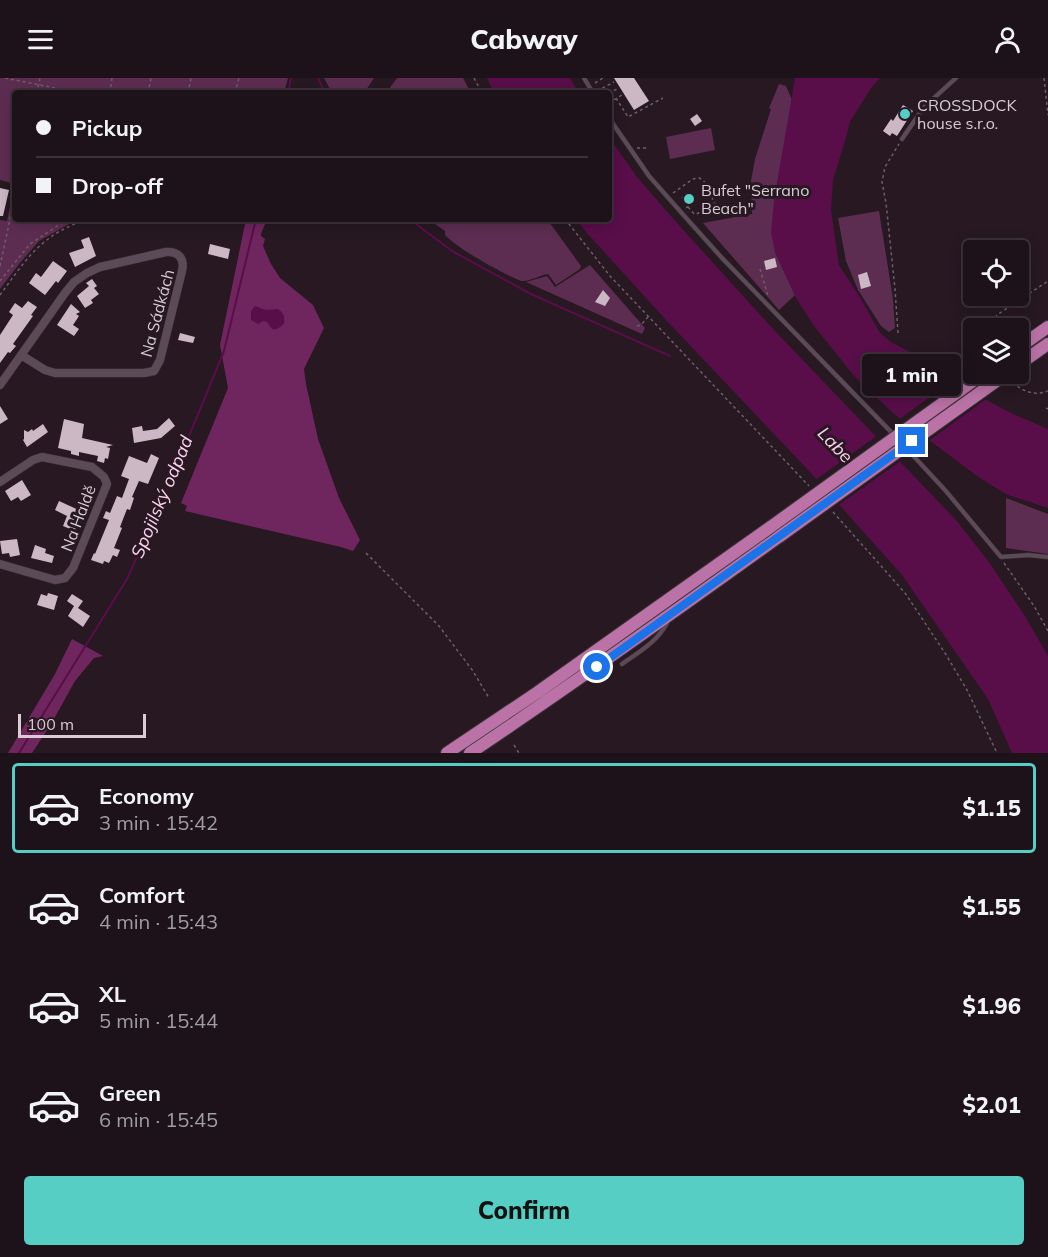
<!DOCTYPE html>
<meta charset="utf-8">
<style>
:root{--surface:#1d121a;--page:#2a2027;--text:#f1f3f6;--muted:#a09ea2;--line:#3b3239;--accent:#56cec4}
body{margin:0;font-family:Mulish,sans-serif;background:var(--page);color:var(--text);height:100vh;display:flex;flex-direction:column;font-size:22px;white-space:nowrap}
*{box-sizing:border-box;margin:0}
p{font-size:20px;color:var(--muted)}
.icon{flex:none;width:33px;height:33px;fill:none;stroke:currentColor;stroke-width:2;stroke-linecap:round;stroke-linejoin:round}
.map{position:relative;height:675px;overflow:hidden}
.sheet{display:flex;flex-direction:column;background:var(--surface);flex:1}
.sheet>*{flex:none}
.banner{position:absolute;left:12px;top:12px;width:600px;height:132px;border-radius:6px;box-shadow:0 3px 15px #0003,0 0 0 2px var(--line);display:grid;align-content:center;height:132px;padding:0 24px;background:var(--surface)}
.buttons{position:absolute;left:963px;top:162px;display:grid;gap:12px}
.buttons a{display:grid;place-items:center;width:66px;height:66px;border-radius:6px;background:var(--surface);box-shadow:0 3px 15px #0003,0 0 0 2px var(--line);font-size:30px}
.scale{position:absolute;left:18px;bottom:15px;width:128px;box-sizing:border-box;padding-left:6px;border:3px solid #d8cdd4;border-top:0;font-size:16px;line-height:21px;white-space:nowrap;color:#d8cdd4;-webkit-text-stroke:4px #271822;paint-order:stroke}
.end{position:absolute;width:27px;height:27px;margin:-14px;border:8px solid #1a73e8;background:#fff;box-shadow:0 0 0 3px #fff}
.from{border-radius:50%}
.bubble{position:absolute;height:42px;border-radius:6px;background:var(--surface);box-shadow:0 3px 15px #0003,0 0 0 2px var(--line);font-size:20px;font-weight:800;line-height:42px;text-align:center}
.banner b{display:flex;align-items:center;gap:21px;height:57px;font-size:22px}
.banner b+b{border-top:2px solid var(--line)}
.banner i{width:15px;height:15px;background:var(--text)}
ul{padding:10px 0 0;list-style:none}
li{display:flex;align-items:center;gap:18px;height:90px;margin:0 12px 9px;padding:0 12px;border:3px solid transparent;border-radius:6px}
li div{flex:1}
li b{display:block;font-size:22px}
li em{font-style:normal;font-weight:800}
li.current{border-color:var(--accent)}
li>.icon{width:54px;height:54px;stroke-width:1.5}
.button{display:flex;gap:12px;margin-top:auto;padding:12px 24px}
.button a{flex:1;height:69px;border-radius:6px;background:var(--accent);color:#111;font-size:24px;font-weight:800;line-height:69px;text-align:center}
header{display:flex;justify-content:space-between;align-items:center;height:78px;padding:0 24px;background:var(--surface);font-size:27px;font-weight:800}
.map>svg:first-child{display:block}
.green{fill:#5d2d51}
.forest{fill:#6f265e}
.water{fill:#590e49}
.pier{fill:#271822}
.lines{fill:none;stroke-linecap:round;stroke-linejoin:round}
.stream{stroke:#590e49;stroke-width:2}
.building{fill:#ccb7c5}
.lane-casing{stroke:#3f343c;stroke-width:5}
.street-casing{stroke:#3f343c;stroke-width:9}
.primary-casing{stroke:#3f343c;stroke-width:14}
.path{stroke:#6d5f68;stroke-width:1.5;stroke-dasharray:3 3;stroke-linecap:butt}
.lane{stroke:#5c4a56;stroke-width:4}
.street{stroke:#5c4a56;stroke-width:8}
.primary{stroke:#bb73a7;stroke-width:12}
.primary-bridge-casing{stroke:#3f343c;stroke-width:14;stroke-linecap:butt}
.primary-bridge{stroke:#bb73a7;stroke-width:12}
.route{stroke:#1a73e8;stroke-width:8}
.poi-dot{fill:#56cec4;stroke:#271822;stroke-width:2}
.labels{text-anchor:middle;stroke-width:6;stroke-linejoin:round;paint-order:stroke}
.poi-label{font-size:16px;fill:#d8cdd4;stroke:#271822;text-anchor:start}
.street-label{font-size:16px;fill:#d8cdd4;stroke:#271822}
.water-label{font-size:18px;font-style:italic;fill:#fdd1ef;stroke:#271822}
</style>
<header><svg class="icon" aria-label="menu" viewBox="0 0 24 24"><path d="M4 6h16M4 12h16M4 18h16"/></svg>Cabway<svg class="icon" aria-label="person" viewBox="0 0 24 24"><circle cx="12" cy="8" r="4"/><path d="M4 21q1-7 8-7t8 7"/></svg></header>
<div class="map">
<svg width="1048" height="675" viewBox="0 0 1048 675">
<rect width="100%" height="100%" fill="#271822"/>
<path class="green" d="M0,0h288l-4,15h-269v126h63l-39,22 -20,23 -19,25v-69l7,1 8,-37 -15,-4z
M324,0h50l-10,15h-32z
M397,0h66l8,15h-85z
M779,6l7,2 6,14 -18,101 1,51 20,43 -16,15 -76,-87 49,-9 -1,-33 4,-22 16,-50 -2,-1z
M711,50l4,22 -45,9 -4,-22z
M879,133l14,88 2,29 -6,4 -8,-6 -23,-36 -12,-29 -8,-43z
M428,141h119l34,47 -1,3 -24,16 -8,-11c-9,1 -18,8 -27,7 -21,-9 -60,-30 -76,-46v-4z
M590,187l55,63 -3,6 -116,-52 21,-6 8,11z
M1006,420l42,16v40l-42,-6z"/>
<path class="forest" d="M246,141h21l-6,15v2l4,3 -2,7 8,18 9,14 33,27 11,23 -20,41 2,15 12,55 21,59 21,42 -7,11 -12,-4 -156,-36 2,-5 -6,-3 47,-115 -8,-43z
M72,561l31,17 -9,2 -19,23 -25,45 -18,27h-24l47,-79z"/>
<path class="water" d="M487,0h83l9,15h-85z
M795,0h85l-9,10 -21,34 -5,19 -12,39 -2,30 8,55 22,34 19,34 11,9 52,28 47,32 23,12 35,15v79l-40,-13 -12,-7 -19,-12 -84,-63 -38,-36 -41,-51 -18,-28 -21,-46 -4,-19 3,-32z
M609,59l28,40 40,46 98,108 181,189 33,42 36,54 23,40v97h-36l-24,-54 -86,-124 -94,-105 -142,-150 -80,-88 -10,-13h33z
M255,228l11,4 12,-1c6,4 7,8 6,15 -9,7 -11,8 -17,-2l-4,-1 -5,3 -7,-4v-9z"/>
<path class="pier" d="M958,299l31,20 -62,45 -29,-22z
M878,357l24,25 -65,46 -23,-25z"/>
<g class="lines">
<path class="stream" d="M318,0l7,15
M288,15l3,-15
M412,141l4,5 36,27 79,43 139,62
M19,675l108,-174 37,-82 60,-146 32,-132"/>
</g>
<path class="building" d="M614,0h20l15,23 -15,9z
M903,27l10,6 -16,25 -5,-3 -2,3 -7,-5 8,-12 2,2z
M697,36l5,7 -7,5 -5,-7z
M0,110l9,2 -6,26h-3z
M89,159l7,19 -21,11 -6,-14 15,-5 -3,-8z
M210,166l20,5 -2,10 -20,-5z
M775,180l2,9 -11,3 -2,-9z
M53,183l14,10 -9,12 -2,-2 -11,14 -16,-12 7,-10 5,4z
M867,194l4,14 -10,3 -3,-14z
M92,201l5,7 -3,2 5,6 -8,6 2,3 -8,5 -8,-12 12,-10 -3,-3z
M603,212l7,8 -5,8 -10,-4z
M28,223l9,6 -6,8 2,1 -20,28 3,2 -6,7 -2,-1 -8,11v-28l13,-20 -4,-3 6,-9 7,5z
M71,226l9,8 -4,2 3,2 -6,9 6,4 -5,7 -17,-11z
M180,255l15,4 -2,6 -15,-3z
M0,328l8,13 -8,5z
M169,340l6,8 -14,12 -27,5 -2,-15 10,-2 1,5 14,-2z
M64,341l20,5 -2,14 31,7 -7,2 4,1 -2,11 -3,-1 -1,5 -7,-2 1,-5 -19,-4v4l-8,-2v-3l-13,-3z
M43,346l5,8 -21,15 -4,-7 1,-1v-9l4,2 4,-3 1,2z
M151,376l8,4 -11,26 -9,-3 -7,16 2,1 -4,12 -3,-1 -7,18 2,1 -8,20 6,2 -3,7 -4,-2 -4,8 -5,-2 -1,3 -12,-4 3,-7 1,1 14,-34 -6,-2 3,-7 4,2 7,-17 5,2 7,-19 -8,-3 8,-20 18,7z
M22,402l9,15 -10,6 -3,-4 -7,4 -6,-10z
M59,423l24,11 -8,19 -12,-5 4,-10 -12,-6z
M17,461l3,16 -10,2 -1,-4 -7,1 -2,-13z
M35,467l11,4 -1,4 9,3 -2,7 -21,-5z
M48,515l10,3 -4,14 -17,-5 4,-11 6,2z
M72,516l11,7 -5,7 12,8 -7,11 -15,-11 6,-10 -7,-5z"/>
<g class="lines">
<g class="lane-casing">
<path id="lane" d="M584,0l9,15
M609,40l40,58 38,43 35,39 173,178
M902,61l22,-32 32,-29
M906,370l39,42 56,67 27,-2 20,2
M622,586c17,-12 35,-22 45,-41"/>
</g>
<g class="street-casing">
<path id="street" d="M0,307l65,-92 9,-11 13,-9 13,-6 66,-15c12,-1 19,6 16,19l-22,89 -6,11 -10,2h-89l-10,-3 -24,-15
M0,404l33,-22 9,-3 50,10 12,10 3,7 -34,84 -8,10 -10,2 -55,-16"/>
</g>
<g class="primary-casing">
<path id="primary" d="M1018,270l30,-21
M1018,287l30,-21
M447,675l91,-61 234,-166
M470,675c105,-70 207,-143 310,-217"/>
</g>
<path class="path" d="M5,0l75,15
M474,0l8,15
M1044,0l4,37
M595,5l8,-5
M597,13l17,-9
M37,15l3,-15
M110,15l2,-15
M148,15l3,-15
M188,15l3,-15
M235,15l4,-15
M609,16l9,-6
M616,20l12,19 35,-19
M609,25l13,-8
M637,70h10
M673,115l20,-14 6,-1c9,4 16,20 13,29l-18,8
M682,119l7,9 -3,2
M714,125l17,5
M688,129l7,8
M565,141l45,57 199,210
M0,188l15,-70
M760,191l8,27
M0,203l30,-37 38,-25
M0,217c15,-20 30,-44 51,-58 10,-8 23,-12 34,-18
M637,248l4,-1 7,-8
M989,250l8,-13 51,-34
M898,255l-3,-44 -9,-86 -4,-21 3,-15 14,-23
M1013,304c10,10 21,14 35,9
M1046,330l2,1
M833,434l72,81 40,60 22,37 30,63
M366,475l73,73 34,45 16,27
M1004,485l30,43 14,25
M514,667l5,8"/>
<use href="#lane" class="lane"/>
<use href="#street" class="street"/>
<use href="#primary" class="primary"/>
<g class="primary-bridge-casing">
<path id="primary-bridge" d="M772,448l211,-152
M780,458l226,-162"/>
</g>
<use href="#primary-bridge" class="primary-bridge"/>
</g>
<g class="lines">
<path class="route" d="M597,589l315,-226"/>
</g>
<g class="poi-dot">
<circle cx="905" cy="36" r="6"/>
<circle cx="689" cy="121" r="6"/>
</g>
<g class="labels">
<g class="poi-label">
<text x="917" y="33">CROSSDOCK<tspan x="917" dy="18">house s.r.o.</tspan></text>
<text x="701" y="118">Bufet "Serrano<tspan x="701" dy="18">Beach"</tspan></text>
</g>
<g class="street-label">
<text transform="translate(157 235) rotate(-75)" y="6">Na Sádkách</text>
<text transform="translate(78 440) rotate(-69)" y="6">Na Haldě</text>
</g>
<g class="water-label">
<text transform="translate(835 367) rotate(46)" y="6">Labe</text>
<text transform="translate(162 419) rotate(-67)" y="6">Spojilský odpad</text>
</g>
</g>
</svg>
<div class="buttons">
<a><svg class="icon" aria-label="locate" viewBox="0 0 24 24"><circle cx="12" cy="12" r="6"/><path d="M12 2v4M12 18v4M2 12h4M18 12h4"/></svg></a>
<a><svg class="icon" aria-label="layers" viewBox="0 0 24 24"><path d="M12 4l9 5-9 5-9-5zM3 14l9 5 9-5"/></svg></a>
</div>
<div class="scale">100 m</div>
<i class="end from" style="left:597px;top:589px"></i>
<i class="end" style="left:912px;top:363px"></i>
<div class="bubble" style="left:862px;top:276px;width:99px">1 min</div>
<div class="banner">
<b><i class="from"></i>Pickup</b>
<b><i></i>Drop-off</b>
</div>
</div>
<section class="sheet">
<ul>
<li class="current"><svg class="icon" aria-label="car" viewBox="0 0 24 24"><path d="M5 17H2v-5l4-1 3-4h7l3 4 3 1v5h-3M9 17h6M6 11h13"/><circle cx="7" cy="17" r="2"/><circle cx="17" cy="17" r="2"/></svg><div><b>Economy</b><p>3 min · 15:42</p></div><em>$1.15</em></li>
<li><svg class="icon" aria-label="car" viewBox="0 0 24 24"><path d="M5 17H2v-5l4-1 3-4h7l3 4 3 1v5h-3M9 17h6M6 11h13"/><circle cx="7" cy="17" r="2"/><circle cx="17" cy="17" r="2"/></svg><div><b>Comfort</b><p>4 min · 15:43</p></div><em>$1.55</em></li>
<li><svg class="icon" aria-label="car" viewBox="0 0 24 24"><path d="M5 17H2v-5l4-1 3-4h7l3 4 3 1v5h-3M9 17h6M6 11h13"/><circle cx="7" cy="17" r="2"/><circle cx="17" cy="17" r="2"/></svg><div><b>XL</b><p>5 min · 15:44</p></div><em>$1.96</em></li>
<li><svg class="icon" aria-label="car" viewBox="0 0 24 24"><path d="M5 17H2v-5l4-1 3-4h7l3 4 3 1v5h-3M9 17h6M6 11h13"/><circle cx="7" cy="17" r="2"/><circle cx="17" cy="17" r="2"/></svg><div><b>Green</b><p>6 min · 15:45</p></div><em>$2.01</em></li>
</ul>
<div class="button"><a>Confirm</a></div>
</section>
